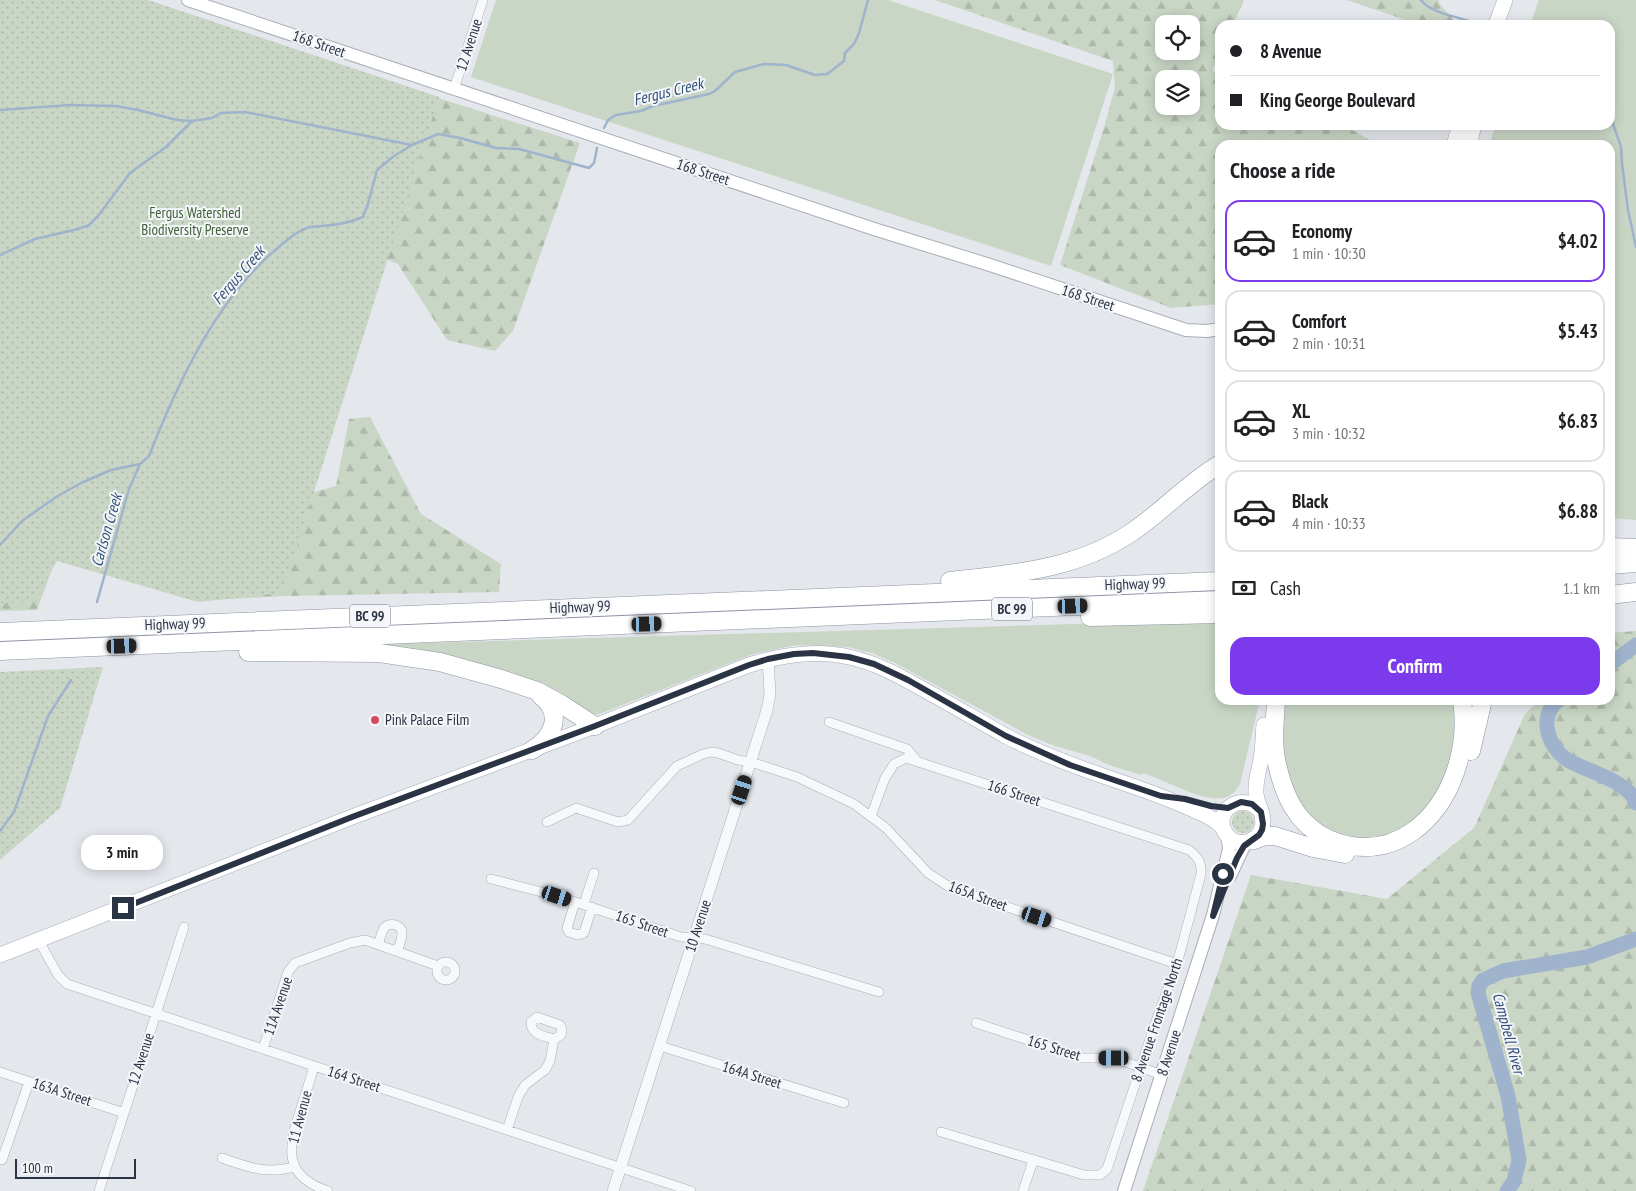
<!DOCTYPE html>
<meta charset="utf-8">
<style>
:root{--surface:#fff;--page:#f6f6f6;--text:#202124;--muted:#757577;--line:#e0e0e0;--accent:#7c3aed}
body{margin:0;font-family:"PT Sans Narrow",sans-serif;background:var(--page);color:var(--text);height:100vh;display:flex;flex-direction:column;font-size:19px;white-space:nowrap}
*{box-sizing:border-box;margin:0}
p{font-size:16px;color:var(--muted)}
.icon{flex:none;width:28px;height:28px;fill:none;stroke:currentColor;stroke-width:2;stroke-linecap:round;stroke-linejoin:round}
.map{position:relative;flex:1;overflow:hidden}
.side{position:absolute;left:1215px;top:140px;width:400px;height:565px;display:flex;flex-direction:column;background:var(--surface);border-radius:15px;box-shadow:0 2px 12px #0003}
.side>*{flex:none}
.hud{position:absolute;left:1215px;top:20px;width:400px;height:110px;border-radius:15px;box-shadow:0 2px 12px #0003;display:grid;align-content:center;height:110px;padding:0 15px;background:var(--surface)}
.controls{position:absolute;left:1155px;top:15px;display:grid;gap:10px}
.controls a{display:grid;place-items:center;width:45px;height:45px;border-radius:10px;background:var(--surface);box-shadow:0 2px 12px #0003;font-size:25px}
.scale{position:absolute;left:15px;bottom:12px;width:121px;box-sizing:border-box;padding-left:5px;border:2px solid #2b3445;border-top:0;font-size:14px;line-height:18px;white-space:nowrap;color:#2b3445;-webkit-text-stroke:4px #f4f6f9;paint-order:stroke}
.end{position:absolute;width:22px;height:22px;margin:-11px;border:6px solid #2b3445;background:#fff;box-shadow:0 0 0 2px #fff}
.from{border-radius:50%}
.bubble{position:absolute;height:35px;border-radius:15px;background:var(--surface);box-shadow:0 2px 12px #0003;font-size:16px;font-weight:600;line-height:35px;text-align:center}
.car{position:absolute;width:15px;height:30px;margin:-15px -8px;border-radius:6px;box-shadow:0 0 4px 1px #0007;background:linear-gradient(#222 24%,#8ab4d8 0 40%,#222 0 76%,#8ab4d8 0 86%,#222 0)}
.hud b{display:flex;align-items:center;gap:18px;height:48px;font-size:19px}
.hud b+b{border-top:1px solid var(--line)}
.hud i{width:12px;height:12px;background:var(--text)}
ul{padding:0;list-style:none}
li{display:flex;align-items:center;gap:15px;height:82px;margin:0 10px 8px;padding:0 5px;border:2px solid var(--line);border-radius:15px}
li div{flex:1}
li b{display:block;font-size:19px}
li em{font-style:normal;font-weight:600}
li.active{border-color:var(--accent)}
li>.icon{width:45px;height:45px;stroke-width:1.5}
h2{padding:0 15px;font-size:22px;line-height:60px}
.pay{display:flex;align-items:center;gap:12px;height:55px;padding:0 15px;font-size:19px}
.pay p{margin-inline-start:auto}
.button{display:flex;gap:10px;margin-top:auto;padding:10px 15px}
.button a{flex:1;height:58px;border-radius:15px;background:var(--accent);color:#fff;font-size:20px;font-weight:600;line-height:58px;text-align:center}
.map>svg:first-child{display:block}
.grass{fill:#c9d6c5}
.forest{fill:url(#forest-firs);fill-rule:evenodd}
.park{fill:url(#park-dots)}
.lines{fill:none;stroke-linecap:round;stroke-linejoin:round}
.stream{stroke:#9fb4cc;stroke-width:2.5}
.river{stroke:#9fb4cc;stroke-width:15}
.minor-casing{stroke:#a9aeb7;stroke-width:10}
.tertiary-casing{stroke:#a9aeb7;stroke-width:12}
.secondary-casing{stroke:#a9aeb7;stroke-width:14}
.primary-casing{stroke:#a3abb8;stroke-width:16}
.motorway-casing{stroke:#8b94a3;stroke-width:19}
.minor{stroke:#f7f8fa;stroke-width:9}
.tertiary{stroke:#f7f8fa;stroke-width:11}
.secondary{stroke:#fff;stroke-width:12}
.primary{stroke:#fff;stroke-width:15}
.motorway{stroke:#fff;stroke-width:18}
.route{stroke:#2b3445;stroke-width:6}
.poi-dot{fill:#d1495b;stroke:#f4f6f9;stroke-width:2}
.labels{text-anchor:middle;stroke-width:4;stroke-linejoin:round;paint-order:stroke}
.shield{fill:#f4f6f9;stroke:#676e7b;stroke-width:1}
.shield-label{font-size:14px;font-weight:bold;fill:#2b3445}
.street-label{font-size:15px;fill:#2b3445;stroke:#f4f6f9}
.park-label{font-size:15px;fill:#3f6138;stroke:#f4f6f9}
.poi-label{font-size:15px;fill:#2b3445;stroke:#f4f6f9;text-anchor:start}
.water-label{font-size:16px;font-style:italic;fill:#34527a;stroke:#f4f6f9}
</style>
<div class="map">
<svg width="1636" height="1191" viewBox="0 0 1636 1191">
<defs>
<pattern id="forest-firs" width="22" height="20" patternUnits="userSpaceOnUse" patternTransform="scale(1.25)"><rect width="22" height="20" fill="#c9d6c5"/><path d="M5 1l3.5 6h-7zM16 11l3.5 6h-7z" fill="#adb8ab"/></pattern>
<pattern id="park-dots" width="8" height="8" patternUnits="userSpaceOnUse" patternTransform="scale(1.25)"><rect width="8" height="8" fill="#c9d6c5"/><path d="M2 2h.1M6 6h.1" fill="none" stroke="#adb8ab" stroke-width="1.8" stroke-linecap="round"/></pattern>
</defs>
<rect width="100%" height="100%" fill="#e4e7ec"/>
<path class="grass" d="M496,0h392l225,74 -62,192 -580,-189z
M1539,0h97v520l-26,-2v-373h-121l7,-20h114v-100h-80z
M1210,620l10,2v78h40l-20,84c-3,5 -6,9 -11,12 -22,11 -65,-18 -87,-23l-1,2 -32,-10 -19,-9 -35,-10 -27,-11 -133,-72 -23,-10 -24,-6 -52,-2 -43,9 -154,60 -9,1 -43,-27 -224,-42z
M1282,700h171c2,17 2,36 -1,53 -10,54 -56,100 -113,82 -24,-7 -40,-27 -49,-49 -2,-6 -3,-12 -4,-18 -2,-10 -5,-20 -6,-30 -1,-12 2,-26 2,-38z"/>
<path class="forest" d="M935,0h309l-11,25h-13v28l-8,18 8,2v52h123l36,20h-159v159l-49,4 -111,-43 45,-141 10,-37 -2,-26zM1164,24h27v27h-27zM1164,79h27v27h-27z
M1347,0h92v3l19,22h-38z
M215,27l365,116 -67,188 -18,20 -48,-11 -49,-76 -25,-10 -87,246 50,-14 13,-67 21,-2 51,97 80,50 -2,28 -216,4 -85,5 -142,-42 -19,51 -37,1v-235z
M1636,631v560h-493l108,-316 136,24 87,-71 50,-112 14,-16h72v-67z"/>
<path class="park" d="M0,0h148l291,97 -157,496 -84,9 -141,-41 -24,41 -33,1z
M103,667l-43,141 -60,52v-188z
M1232 822a11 11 0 1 1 22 0a11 11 0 1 1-22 0Z"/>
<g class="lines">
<path class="stream" d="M1421,0c10,14 40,17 57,24
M0,110l70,-5 46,1 22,4 39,10 15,1 20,-3 9,-5 24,-1 167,33
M1611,118l10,29 1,17 6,46 8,37
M604,128l4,-8 8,-5 25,-4 12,-5 56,-12 6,-3 20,-19 29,-8 22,1 29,10 12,-1 17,-13 1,-8 9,-9 5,-11 9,-33
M0,255l35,-16 43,-10 11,-4 9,-9 32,-43 36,-26 26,-26
M0,545l22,-24 34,-24 25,-14 30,-13 29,-6 9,-8c28,-72 69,-160 130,-209 8,-7 18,-16 28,-19 5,-2 11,-1 15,-2 15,-1 27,-3 41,-9l5,-13 9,-34 17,-14 18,-11 26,-11 22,4 36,10 23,1 70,19 5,-5 3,-15
M97,602l32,-113 11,-25
M0,831l14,-19 34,-96 23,-36"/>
<path class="river" d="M1610,664l26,-19
M1559,700c-21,15 -12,45 7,59 18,12 63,21 70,44
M1507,1191l7,-10 5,-21 -11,-64 -30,-103 1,-7 4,-6 20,-9 84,-14 49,-18"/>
<g class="minor-casing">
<path id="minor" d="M454,89l29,-89
M829,722l78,27 10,12
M871,816l14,-38 9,-14 12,-6 283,92c9,7 13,13 12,24l-24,90 -21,57 -49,148 -7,6h-16l-143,-43
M547,822l29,-14 42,14 10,-2 49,-54 26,-12 8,-2 7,1 20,7 13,2 46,15 57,27 32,24 42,45 23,15 226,76
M491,879l66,17 124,41 24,2 174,53
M575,902l-8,26 2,4 9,3 6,-2 8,-26
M584,904l10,-31
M39,941l19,34 9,9 624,207
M378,944c2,-4 3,-11 6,-16 6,-7 19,-3 18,6 0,6 -3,12 -5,17
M437 971a9 9 0 1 1 18 0a9 9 0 1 1-18 0Z
M537,1017l23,8 2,5 -1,5 -7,4c-10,-3 -23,-4 -23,-17z
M976,1023l107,35h31l48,17
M660,1046l184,57
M263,1049l25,-77 7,-9 55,-20 15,-3 73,26
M314,1066c-4,15 -9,30 -14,45 -12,38 -17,65 28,80
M0,1072l124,41
M507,1130l11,-33 7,-12 20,-15 5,-9 4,-22
M222,1158c29,10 42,16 73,9
M2,1160l27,-78
M99,1191l85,-264
M1023,1191l10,-30"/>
</g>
<g class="tertiary-casing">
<path id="tertiary" d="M613,1191l154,-481 3,-16 -2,-35"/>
</g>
<g class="secondary-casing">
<path id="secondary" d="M188,0l686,229 116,36 196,65 21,1 13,-2
M1230,876l14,-30 6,-4
M1124,1191l89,-276 16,-66 -1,-9 -3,-8"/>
</g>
<g class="primary-casing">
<path id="primary" d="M1496,25l9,-25
M1454,145l6,-20
M1469,145l5,-20
M1261,812c-19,-23 -50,0 -35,22 10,14 32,10 36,-7 4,-11 -5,-22 -6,-33 -1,-12 3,-24 5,-35 2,-11 2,-23 3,-34
M0,955l352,-138 243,-91 154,-61c32,-10 66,-16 100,-8 29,6 54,21 79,35 26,14 51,29 76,43 34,18 70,31 105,43 27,9 53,18 78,29 13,6 27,10 36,21"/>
</g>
<g class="motorway-casing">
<path id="motorway" d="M1610,547l26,1
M1610,565l26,-2
M950,581c64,-7 128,-12 182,-49 31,-21 56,-49 88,-68
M1610,595l26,-3
M1090,617l130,-3
M0,632l1220,-51
M0,651l1220,-51
M248,652l131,1 61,9 61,17 36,12 24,13 34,22
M1276,700c-1,21 -4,43 1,64 4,18 11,38 22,52 28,34 77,41 113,16 41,-29 57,-85 50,-132
M532,750c21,-12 32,-37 9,-54
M1471,751l12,-51
M1254,840l11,-4h10l38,12 32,6"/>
</g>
<use href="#minor" class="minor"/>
<use href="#tertiary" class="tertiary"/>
<use href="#secondary" class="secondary"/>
<use href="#primary" class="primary"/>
<use href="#motorway" class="motorway"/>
</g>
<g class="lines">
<path class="route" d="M123,908l229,-91 243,-91 154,-61 19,-6 26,-5 19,-1 36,4 25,7 34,16 98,56 64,29 91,31 24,3 26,7 17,2 13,-6 11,2 9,8 2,12 -1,6 -3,5 -15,11 -7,12 -24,58 10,-42"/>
</g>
<circle class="poi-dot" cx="375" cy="720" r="5"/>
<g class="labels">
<g class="shield">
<rect x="992" y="597.5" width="40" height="23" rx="4"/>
<rect x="350" y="604.5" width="40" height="23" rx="4"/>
</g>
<g class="shield-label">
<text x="1012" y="614">BC 99</text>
<text x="370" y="621">BC 99</text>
</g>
<g class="street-label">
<text transform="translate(319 44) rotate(19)" y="5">168 Street</text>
<text transform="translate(469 45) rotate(-72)" y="5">12 Avenue</text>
<text transform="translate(703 172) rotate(18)" y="5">168 Street</text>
<text transform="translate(1088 298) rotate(18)" y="5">168 Street</text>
<text transform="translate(1135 584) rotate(-2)" y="5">Highway 99</text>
<text transform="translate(580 607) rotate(-2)" y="5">Highway 99</text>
<text transform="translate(175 624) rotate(-2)" y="5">Highway 99</text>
<text transform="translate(1014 793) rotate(18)" y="5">166 Street</text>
<text transform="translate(978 896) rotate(20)" y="5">165A Street</text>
<text transform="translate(642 924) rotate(19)" y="5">165 Street</text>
<text transform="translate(698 926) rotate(-72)" y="5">10 Avenue</text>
<text transform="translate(278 1006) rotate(-71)" y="5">11A Avenue</text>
<text transform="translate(1157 1020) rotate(-71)" y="5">8 Avenue Frontage North</text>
<text transform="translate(1054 1048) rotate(17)" y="5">165 Street</text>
<text transform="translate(1169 1053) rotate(-72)" y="5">8 Avenue</text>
<text transform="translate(141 1059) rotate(-72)" y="5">12 Avenue</text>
<text transform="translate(752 1075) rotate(17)" y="5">164A Street</text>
<text transform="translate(354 1079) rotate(18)" y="5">164 Street</text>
<text transform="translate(62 1092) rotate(18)" y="5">163A Street</text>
<text transform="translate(300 1117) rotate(-75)" y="5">11 Avenue</text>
</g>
<g class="park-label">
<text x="195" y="218">Fergus Watershed<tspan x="195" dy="17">Biodiversity Preserve</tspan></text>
</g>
<g class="poi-label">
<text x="385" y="725">Pink Palace Film</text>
</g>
<g class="water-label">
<text transform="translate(668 91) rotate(-14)" y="6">Fergus Creek</text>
<text transform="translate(238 275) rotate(-49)" y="6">Fergus Creek</text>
<text transform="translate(106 530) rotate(-74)" y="6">Carlson Creek</text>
<text transform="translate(1509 1033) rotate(75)" y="6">Campbell River</text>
</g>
</g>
</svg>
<div class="controls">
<a><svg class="icon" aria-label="locate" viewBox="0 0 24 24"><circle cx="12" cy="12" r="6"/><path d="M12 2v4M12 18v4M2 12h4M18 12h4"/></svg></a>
<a><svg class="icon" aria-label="layers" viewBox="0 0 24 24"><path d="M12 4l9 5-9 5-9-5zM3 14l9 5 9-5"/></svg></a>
</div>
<div class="scale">100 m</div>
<i class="end from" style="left:1223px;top:874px"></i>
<i class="end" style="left:123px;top:908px"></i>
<div class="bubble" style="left:81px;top:835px;width:82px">3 min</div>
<i class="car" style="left:1073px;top:606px;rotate:88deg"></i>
<i class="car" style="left:647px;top:624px;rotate:88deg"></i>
<i class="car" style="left:122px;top:646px;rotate:88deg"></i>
<i class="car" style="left:742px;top:790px;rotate:18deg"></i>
<i class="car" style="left:557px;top:896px;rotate:108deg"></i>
<i class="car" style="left:1037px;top:917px;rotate:108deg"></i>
<i class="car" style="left:1114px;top:1058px;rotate:270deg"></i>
<div class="hud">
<b><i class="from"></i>8 Avenue</b>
<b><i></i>King George Boulevard</b>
</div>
<section class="side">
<h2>Choose a ride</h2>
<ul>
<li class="active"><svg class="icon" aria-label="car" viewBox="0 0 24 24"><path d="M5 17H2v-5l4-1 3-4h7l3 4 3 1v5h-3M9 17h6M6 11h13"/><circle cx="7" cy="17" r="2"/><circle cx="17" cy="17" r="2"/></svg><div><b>Economy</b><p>1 min · 10:30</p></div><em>$4.02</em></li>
<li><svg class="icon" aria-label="car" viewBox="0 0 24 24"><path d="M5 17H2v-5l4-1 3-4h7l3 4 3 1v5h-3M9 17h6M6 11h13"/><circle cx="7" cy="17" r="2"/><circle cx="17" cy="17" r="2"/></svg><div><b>Comfort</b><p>2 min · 10:31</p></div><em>$5.43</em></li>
<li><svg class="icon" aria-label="car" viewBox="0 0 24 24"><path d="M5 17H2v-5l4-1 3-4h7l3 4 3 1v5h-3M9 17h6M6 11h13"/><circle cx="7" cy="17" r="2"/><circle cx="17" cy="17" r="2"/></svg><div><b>XL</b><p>3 min · 10:32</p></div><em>$6.83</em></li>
<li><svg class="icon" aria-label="car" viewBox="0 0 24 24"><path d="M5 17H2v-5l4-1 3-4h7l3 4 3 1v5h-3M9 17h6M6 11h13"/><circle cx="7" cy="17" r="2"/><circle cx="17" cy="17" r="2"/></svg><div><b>Black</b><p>4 min · 10:33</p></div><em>$6.88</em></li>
</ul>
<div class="pay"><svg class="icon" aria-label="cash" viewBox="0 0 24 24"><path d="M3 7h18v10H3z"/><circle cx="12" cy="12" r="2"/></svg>Cash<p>1.1 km</p></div>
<div class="button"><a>Confirm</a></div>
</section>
</div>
